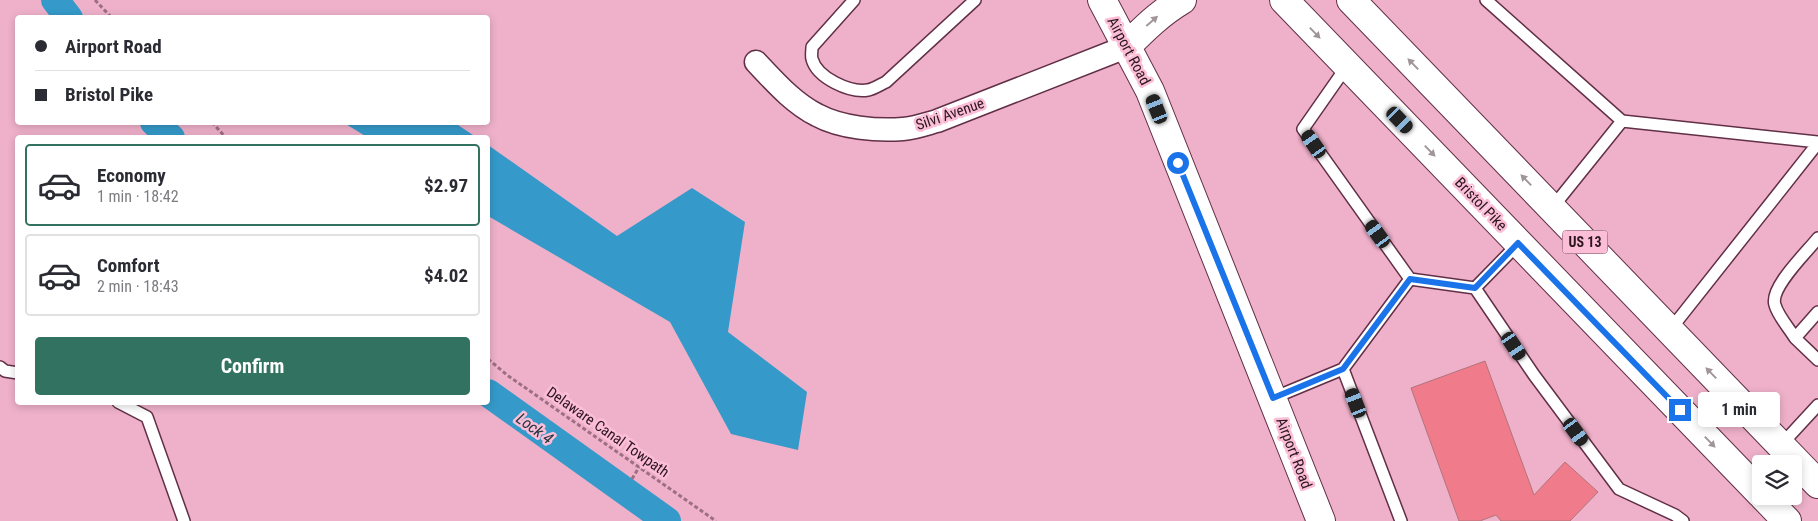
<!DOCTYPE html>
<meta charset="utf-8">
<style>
:root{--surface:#fff;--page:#f7f7f7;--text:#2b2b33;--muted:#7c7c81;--line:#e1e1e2;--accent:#327260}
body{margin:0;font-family:"Roboto Condensed",sans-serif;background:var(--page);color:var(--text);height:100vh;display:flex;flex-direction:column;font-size:19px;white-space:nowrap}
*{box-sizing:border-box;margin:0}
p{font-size:16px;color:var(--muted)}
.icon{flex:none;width:28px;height:28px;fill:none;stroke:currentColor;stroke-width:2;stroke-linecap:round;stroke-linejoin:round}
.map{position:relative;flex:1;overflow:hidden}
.drawer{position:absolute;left:15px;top:135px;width:475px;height:270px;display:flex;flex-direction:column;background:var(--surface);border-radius:5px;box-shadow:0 2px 8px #0003}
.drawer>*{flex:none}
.guide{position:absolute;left:15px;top:15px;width:475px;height:110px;border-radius:5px;box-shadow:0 2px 8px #0003;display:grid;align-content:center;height:110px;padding:0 20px;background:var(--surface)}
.controls{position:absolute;left:1752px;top:455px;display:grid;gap:10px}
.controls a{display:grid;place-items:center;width:50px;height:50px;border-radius:5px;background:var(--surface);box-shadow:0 2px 8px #0003;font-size:25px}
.end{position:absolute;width:22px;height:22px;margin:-11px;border:6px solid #1a73e8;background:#fff;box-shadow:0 0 0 2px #fff}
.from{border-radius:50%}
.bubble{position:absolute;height:35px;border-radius:5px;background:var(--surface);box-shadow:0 2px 8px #0003;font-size:16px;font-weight:700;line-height:35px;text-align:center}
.car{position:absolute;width:15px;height:30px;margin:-15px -8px;border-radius:6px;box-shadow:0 0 4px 1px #0007;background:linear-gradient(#222 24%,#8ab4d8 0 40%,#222 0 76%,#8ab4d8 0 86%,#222 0)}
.guide b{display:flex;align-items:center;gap:18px;height:48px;font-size:19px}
.guide b+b{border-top:1px solid var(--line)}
.guide i{width:12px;height:12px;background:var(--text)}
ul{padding:9px 0 0;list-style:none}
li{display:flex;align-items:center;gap:15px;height:82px;margin:0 10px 8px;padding:0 10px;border:2px solid var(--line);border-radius:5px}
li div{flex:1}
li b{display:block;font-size:19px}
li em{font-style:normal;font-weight:700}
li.active{border-color:var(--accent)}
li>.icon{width:45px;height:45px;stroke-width:1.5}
.action{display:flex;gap:10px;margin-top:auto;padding:10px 20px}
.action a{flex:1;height:58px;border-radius:5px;background:var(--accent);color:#fff;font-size:20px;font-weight:700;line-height:58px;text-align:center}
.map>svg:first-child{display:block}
.water{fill:#359ac9}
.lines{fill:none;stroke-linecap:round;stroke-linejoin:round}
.canal{stroke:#359ac9;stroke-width:28}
.building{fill:#ef7b8b;stroke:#b2747b}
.lane-casing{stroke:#612f46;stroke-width:14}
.street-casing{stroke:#612f46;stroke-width:25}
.secondary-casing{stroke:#612f46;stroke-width:30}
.highway-casing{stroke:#612f46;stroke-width:30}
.path{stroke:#9c6f81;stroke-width:3;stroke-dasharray:4 2.5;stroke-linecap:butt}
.lane{stroke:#fff;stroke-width:11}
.street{stroke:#fff;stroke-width:22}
.secondary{stroke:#fff;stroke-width:28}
.highway{stroke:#fff;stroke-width:28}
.oneway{fill:#a0969a}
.route{stroke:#1a73e8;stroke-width:6}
.labels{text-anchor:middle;stroke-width:5;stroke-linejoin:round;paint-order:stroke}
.shield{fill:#fcbed7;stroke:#6a4856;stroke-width:1}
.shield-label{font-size:14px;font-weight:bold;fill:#2b151e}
.street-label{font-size:15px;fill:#2b151e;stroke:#fcbed7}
.water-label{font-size:16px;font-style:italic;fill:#203641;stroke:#fcbed7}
</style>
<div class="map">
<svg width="1818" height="521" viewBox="0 0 1818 521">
<rect width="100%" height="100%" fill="#efb1ca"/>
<path class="water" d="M344,123h111l21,14h-109z
M488,145l129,91 75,-48 53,34 -17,110 79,60 -9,58 -67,-16 -61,-112 -182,-106z"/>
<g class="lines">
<path class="canal" d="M55,0l14,18
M154,122l17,16
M488,393l179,128"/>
</g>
<path class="building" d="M1485,361l49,134 31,-33 33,30 -28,29h-69l-5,-6 -16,6h-21l-48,-133z"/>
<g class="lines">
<g class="lane-casing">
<path id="lane" d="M854,0l-42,47c0,4 -1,9 0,12 5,19 38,34 56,31 6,-1 13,-6 18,-8l89,-82
M1486,0l136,121
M1347,66l-44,63 107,150 65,9 59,87 85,114 56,26 8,6
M1552,208l70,-87 196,21
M1475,288l44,-45
M1818,312l-23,26 23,22
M1670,330l148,-187
M1795,338c-6,-10 -17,-22 -20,-33 -6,-17 32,-53 43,-67
M0,367l5,4 13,2
M1343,369l67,-90
M1273,398l70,-29 58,152
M118,402l29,15 37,104
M1781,445l37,-40"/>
</g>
<g class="street-casing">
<path id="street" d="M756,62c18,19 37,41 61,53 24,13 60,16 86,14 12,-1 23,-5 34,-8l189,-74"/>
</g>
<g class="secondary-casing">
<path id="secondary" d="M1102,0l48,91 171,430
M1126,47c18,-18 34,-34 56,-47"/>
</g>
<g class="highway-casing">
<path id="highway" d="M1284,0l477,494
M1351,0l467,484
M1763,496l24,25"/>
</g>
<path class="path" d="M95,0l17,18
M212,122l14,16
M488,359l19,16 209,146
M632,479l7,-12"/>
<use href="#lane" class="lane"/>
<use href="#street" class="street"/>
<use href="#secondary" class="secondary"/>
<use href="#highway" class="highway"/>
</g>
<defs><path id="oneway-solid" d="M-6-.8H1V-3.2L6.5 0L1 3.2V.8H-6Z" transform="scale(1.25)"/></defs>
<g class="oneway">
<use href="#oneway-solid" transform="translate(1152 21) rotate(-41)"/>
<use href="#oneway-solid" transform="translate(1315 33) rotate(46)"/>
<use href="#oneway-solid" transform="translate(1413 64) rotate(-134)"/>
<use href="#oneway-solid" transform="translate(1430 151) rotate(46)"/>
<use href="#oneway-solid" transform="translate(1526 180) rotate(-134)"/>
<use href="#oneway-solid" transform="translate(1711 373) rotate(-134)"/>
<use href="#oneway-solid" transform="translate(1710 442) rotate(46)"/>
</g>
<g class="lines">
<path class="route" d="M1178,163l95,235 70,-29 67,-90 65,9 43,-45 162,167"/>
</g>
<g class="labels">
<rect class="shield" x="1562.5" y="230.5" width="45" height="23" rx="4"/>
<g class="shield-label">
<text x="1585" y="247">US 13</text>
</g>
<g class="street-label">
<text transform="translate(1129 51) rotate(62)" y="5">Airport Road</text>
<text transform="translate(950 114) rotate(-19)" y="5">Silvi Avenue</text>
<text transform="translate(1481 204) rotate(46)" y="5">Bristol Pike</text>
<text transform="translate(608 432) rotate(35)" y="5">Delaware Canal Towpath</text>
<text transform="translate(1294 453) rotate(69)" y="5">Airport Road</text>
</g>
<g class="water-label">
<text transform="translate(535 428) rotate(36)" y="6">Lock 4</text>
</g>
</g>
</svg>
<div class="controls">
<a><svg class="icon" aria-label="layers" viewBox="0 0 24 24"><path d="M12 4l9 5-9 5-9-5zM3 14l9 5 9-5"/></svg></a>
</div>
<i class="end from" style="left:1178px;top:163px"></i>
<i class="end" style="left:1680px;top:410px"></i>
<div class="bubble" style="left:1698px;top:392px;width:82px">1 min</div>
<i class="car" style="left:1157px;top:109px;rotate:338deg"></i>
<i class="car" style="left:1400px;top:120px;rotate:136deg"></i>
<i class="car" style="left:1314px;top:144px;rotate:325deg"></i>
<i class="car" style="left:1378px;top:234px;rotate:324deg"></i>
<i class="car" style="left:1514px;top:346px;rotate:146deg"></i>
<i class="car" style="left:1356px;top:403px;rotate:339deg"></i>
<i class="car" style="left:1576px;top:432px;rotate:144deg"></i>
<div class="guide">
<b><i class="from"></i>Airport Road</b>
<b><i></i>Bristol Pike</b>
</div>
<section class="drawer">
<ul>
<li class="active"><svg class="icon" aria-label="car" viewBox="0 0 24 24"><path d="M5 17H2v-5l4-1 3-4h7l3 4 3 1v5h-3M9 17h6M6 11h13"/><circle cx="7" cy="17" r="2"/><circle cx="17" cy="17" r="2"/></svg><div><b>Economy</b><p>1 min · 18:42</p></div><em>$2.97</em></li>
<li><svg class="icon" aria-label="car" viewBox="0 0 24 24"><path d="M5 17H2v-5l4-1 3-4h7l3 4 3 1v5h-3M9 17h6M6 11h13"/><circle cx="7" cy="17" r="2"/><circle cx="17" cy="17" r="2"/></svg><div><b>Comfort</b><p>2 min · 18:43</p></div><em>$4.02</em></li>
</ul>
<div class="action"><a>Confirm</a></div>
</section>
</div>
